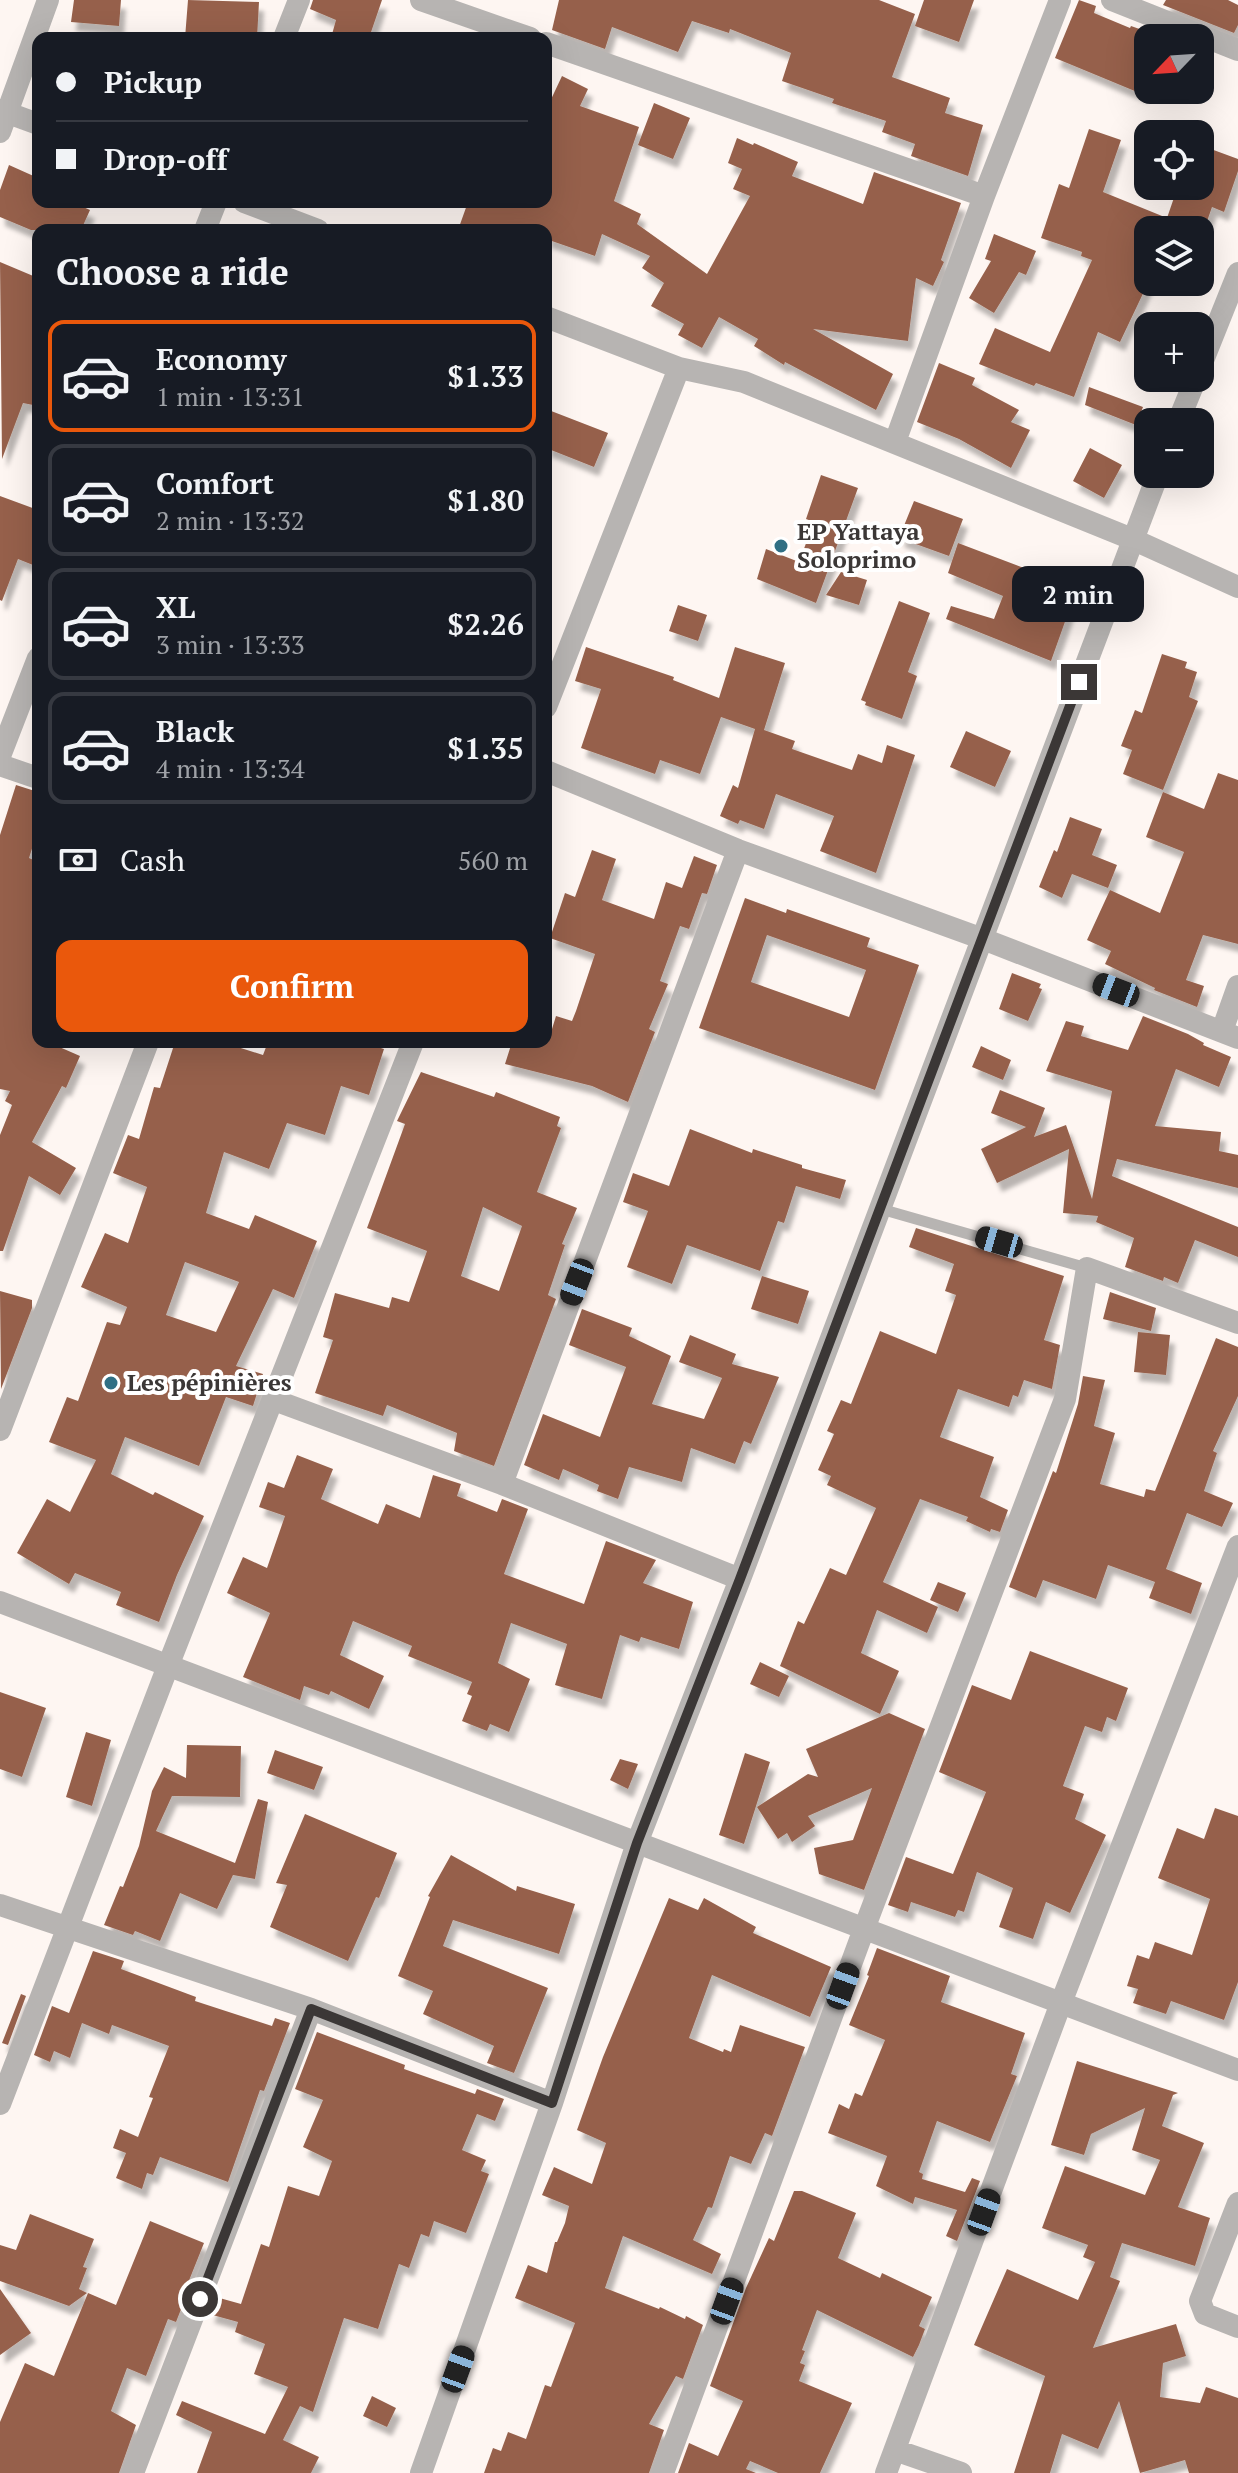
<!DOCTYPE html>
<meta charset="utf-8">
<style>
:root{--surface:#171b24;--page:#20242c;--text:#f1f3f6;--muted:#9ea1a6;--line:#363941;--accent:#ea580c}
body{margin:0;font-family:"PT Serif",serif;background:var(--page);color:var(--text);height:100vh;display:flex;flex-direction:column;font-size:30px;white-space:nowrap}
*{box-sizing:border-box;margin:0}
p{font-size:26px;color:var(--muted)}
.icon{flex:none;width:44px;height:44px;fill:none;stroke:currentColor;stroke-width:2;stroke-linecap:round;stroke-linejoin:round}
.map{position:relative;flex:1;overflow:hidden}
.panel{position:absolute;left:32px;top:224px;width:520px;height:824px;display:flex;flex-direction:column;background:var(--surface);border-radius:16px;box-shadow:0 8px 32px #0002}
.panel>*{flex:none}
.top-card{position:absolute;left:32px;top:32px;width:520px;height:176px;border-radius:16px;box-shadow:0 8px 32px #0002;display:grid;align-content:center;height:176px;padding:0 24px;background:var(--surface)}
.needle{width:52px;rotate:245deg}
.buttons{position:absolute;left:1134px;top:24px;display:grid;gap:16px}
.buttons a{display:grid;place-items:center;width:80px;height:80px;border-radius:16px;background:var(--surface);box-shadow:0 8px 32px #0002;font-size:40px}
.end{position:absolute;width:36px;height:36px;margin:-18px;border:10px solid #3b3736;background:#fff;box-shadow:0 0 0 4px #fff}
.from{border-radius:50%}
.bubble{position:absolute;height:56px;border-radius:16px;background:var(--surface);box-shadow:0 8px 32px #0002;font-size:26px;font-weight:700;line-height:56px;text-align:center}
.car{position:absolute;width:24px;height:48px;margin:-24px -12px;border-radius:10px;box-shadow:0 0 6px 2px #0007;background:linear-gradient(#222 24%,#8ab4d8 0 40%,#222 0 76%,#8ab4d8 0 86%,#222 0)}
.top-card b{display:flex;align-items:center;gap:28px;height:76px;font-size:30px}
.top-card b+b{border-top:2px solid var(--line)}
.top-card i{width:20px;height:20px;background:var(--text)}
ul{padding:0;list-style:none}
li{display:flex;align-items:center;gap:24px;height:112px;margin:0 16px 12px;padding:0 8px;border:4px solid var(--line);border-radius:16px}
li div{flex:1}
li b{display:block;font-size:30px}
li em{font-style:normal;font-weight:700}
li.current{border-color:var(--accent)}
li>.icon{width:72px;height:72px;stroke-width:1.5}
h2{padding:0 24px;font-size:36px;line-height:96px}
.pay{display:flex;align-items:center;gap:20px;height:88px;padding:0 24px;font-size:30px}
.pay p{margin-inline-start:auto}
.cta{display:flex;gap:16px;margin-top:auto;padding:16px 24px}
.cta a{flex:1;height:92px;border-radius:16px;background:var(--accent);color:#fff;font-size:32px;font-weight:700;line-height:92px;text-align:center}
.map>svg:first-child{display:block}
.building{fill:#96614c;fill-rule:evenodd;filter:url(#shadow)}
.lines{fill:none;stroke-linecap:round;stroke-linejoin:round}
.service{stroke:#b7b4b2;stroke-width:11}
.minor{stroke:#b7b4b2;stroke-width:22}
.route{stroke:#3b3736;stroke-width:10}
.poi-dot{fill:#306f84;stroke:#fff;stroke-width:3}
.labels{text-anchor:middle;stroke-width:8;stroke-linejoin:round;paint-order:stroke}
.poi-label{font-size:24px;font-weight:bold;fill:#3b3736;stroke:#fff;text-anchor:start}
</style>
<div class="map">
<svg width="1238" height="2473" viewBox="0 0 1238 2473">
<defs>
<filter id="shadow"><feDropShadow dx="5" dy="9" stdDeviation="2" flood-color="#0004"/></filter>
</defs>
<rect width="100%" height="100%" fill="#fef6f2"/>
<path class="building" d="M74,0h47l-2,26 -48,-4z
M188,0l71,2 -2,36h-72z
M313,0h69l-13,38h-38l5,-18 -26,-11z
M559,0h320l36,14 -23,63 58,21 -5,15 38,12 -15,51 -57,-20 4,-12 -33,-12 4,-11 -54,-18 2,-4 -52,-18 9,-28 -61,-24 -1,4 -37,-12 -14,31 -66,-25 -7,22 -53,-19z
M924,0h50l-15,42 -44,-16z
M1079,0l17,6 -2,7 36,15 1,-2 17,6v4l3,-6 19,8h-22v41l-6,15 -87,-36z
M1166,0h62l10,5v20l-4,8 -71,-28z
M562,76l26,13 -8,17 59,21 -25,74 27,13 -4,10 70,50 43,-78 -17,-7 9,-20 -14,-6 9,-25 16,7 1,-2 44,19 -6,14 71,28 11,-32 87,31 -20,57 3,2 -11,24 -17,-8 -8,63 -95,-12 80,45 -17,36 -91,-48 -1,3 -30,-19 4,-7 -39,-22 -17,31 -24,-13 6,-11 -33,-18 13,-23 -22,-15 8,-12 -48,-22 -7,22 -49,-17v-9h-88l10,-28h78v-92z
M654,103l36,15 -17,41 -35,-14z
M1089,129l32,11 -18,52 64,26 11,-32h22v-41l38,14v12l-14,41 -12,-5 -8,23h-56v53l-28,59 -22,-10 -24,65 -38,-14 -2,3 -55,-22 16,-36 55,24 42,-92 -11,-4 1,-4 -41,-14 18,-54 10,4z
M9,165l29,13v24h34l18,8 -9,20h-50l-31,-13v-27z
M994,234l42,17 -10,24 -7,-3 -25,41 -25,-15 22,-37 -6,-2z
M0,262l38,16v128l-15,-3 -21,56z
M939,363l36,15 -3,7 47,25 -8,12 19,8 -19,38 -52,-29 -42,-17z
M1089,387l54,20 -7,18 -51,-20z
M546,409l62,24 -14,34 -48,-19z
M1090,448l32,17 -18,33 -31,-17z
M821,475l37,13 -42,115 -59,-24 9,-30 33,13 15,-40 -8,-3z
M0,496l38,14v57l-20,-8 -16,42 -2,-1z
M914,501l49,18 -14,37 -50,-18z
M958,543l119,45 -26,73 -105,-42 5,-13 43,13 9,-23 -55,-23z
M841,572l26,8 -8,25 -33,-10z
M899,601l31,12 -22,59 9,4 -15,43 -37,-14 1,-3 -5,-2z
M678,605l29,10 -9,26 -29,-10z
M586,647l88,30 -1,3 46,18 16,-51 50,16 -21,67 31,11 -3,8 60,21 6,-16 24,9 5,-18 28,10 -39,118 -56,-22 14,-35 -58,-22 -12,35 -24,-9 -2,4 -18,-8 13,-31 5,3 17,-59 -34,-12 -21,57 -40,-14 -5,14 -74,-26 20,-59 -26,-8z
M1162,654l25,8 -2,6 12,4 -8,25 9,4 -35,89 -40,-16 9,-24 -11,-4 14,-36 7,3z
M966,731l45,20 -16,36 -45,-20z
M1218,773l20,7v164l-35,-9 -17,45 18,6 -7,21 -43,-17 1,-2 -50,-24 6,-13 -24,-11 23,-50 50,23 24,-61 -38,-15 17,-45 41,17z
M16,785l22,7v38l-9,28 9,4v180h10l32,14 -14,32 -4,-2 -30,56 44,26 -16,27 -31,-19 -26,75h-3v-116l12,-30 -7,-4 5,-10 -10,-2v-254z
M1070,817l32,12 -10,26 25,10 -9,23 -36,-14 -10,24 -23,-11 15,-37 3,2z
M592,850l24,9 -14,41 52,19 12,-37 16,6 12,-32 23,9 -10,29 -5,-1 -13,36 -9,-3 -20,55 8,3 -19,45 6,3 -27,70 -36,-16 -87,-22 7,-22h36l8,-26 16,5 4,-10 19,-57 -45,-16 15,-45 10,4z
M745,898l41,15 1,-4 83,29 -3,9 52,18 -44,125 -176,-62zM767,935l99,35 -17,47 -98,-35z
M1012,973l29,11 -2,4 3,1 -14,32 -29,-12z
M1143,1016l45,18 16,9 -1,2 28,12 -12,30 -43,-18 -21,57 66,6 -2,19 19,4v33l-121,-29 -5,17 126,51v30l-43,-17 -17,43 -14,-6 -1,4 -38,-14 9,-29 -38,-16 2,-6 -35,-3 6,-64 -72,34 -16,-34 45,-22 -35,-14 9,-23 45,18 -11,29 32,-12 26,74 20,-108 -66,-20 20,-50 18,5 -3,10 47,14z
M175,1042h47l41,13 5,-13h94l22,7 -15,46 -28,-9 -16,49 -38,-12 -18,46 -45,-17 -18,61 43,16 6,-14 62,26 -23,57 -21,-9 -37,77 27,8 -10,32 -27,-9 -27,69 -74,-29 -14,37 42,21 2,-3 49,24 -27,59 -18,47 -43,-17 5,-13 -46,-19 -6,11 -52,-31 30,-54 23,13 26,-52 -47,-18 18,-45 11,4 29,-79 13,3 7,-18 -46,-20 24,-54 23,10 19,-56 -34,-14 15,-38 11,4 15,-52 6,1zM185,1262l54,20 -23,50 -50,-17z
M981,1046l30,14 -8,20 -31,-13z
M421,1072l73,25 2,-5 64,25 -3,9 4,2 -24,64 40,16 -15,36 3,1 -17,50 8,4 -62,167 -40,-15 3,-18 -70,-28 -4,11 -68,-23 18,-53 -10,-3 12,-44 54,15 3,-11 17,5 18,-51 -60,-23 38,-104 -8,-3zM483,1207l39,19 -23,65 -38,-15z
M690,1129l62,24 1,-4 49,16v3l44,12 -6,19 -44,-13 -12,37 -6,-2 -18,50 -73,-26 -15,39 -45,-17 21,-56 -25,-9 10,-29 36,13z
M916,1228l148,48 -20,64 16,5 -8,44 -28,-9 -6,17 -5,-2 -4,12 -51,-18 -18,48 54,20 -14,40 28,13 -8,22 -9,-3 -1,3 -24,-11 2,-4 -48,-18 -37,83 55,25 -11,26 -50,-23 -16,43 38,18 -19,43 -100,-48 18,-45 6,3 26,-56 16,7 30,-67 -49,-23 4,-9 -13,-6 16,-36 -7,-3 14,-31 10,4 29,-73 56,23 20,-59 -11,-4 9,-27 -45,-17z
M762,1276l47,15 -11,33 -47,-15z
M0,1291l32,9v8l-31,81z
M1110,1292l46,16 -5,23 -48,-12z
M582,1309l50,19 -3,8 42,20 -19,48 52,15 18,-41 -43,-16 11,-27 46,19 -4,10 47,13 -28,67 -7,-3 -9,23 -44,-16 -9,34 -53,-15 -11,32 -21,-8 2,-6 -36,-16 -4,11 -35,-15 19,-51 57,23 26,-70 -57,-22z
M1138,1332l32,3 -4,40 -32,-3z
M1216,1338l22,9v49l-25,55 4,2 -13,38 29,12 -11,24 -35,-14 -21,56 36,14 -11,31 -42,-16 6,-16 -47,-17 -12,34 -53,-19 -7,18 -27,-11 44,-116 3,2 22,-69 5,-28 22,4 -11,46 21,7 -15,51 44,13 2,-8 9,2z
M297,1455l36,14 -12,30 57,25 8,-20 34,14 13,-43 28,9 -4,12 40,16 5,-13 26,10 -24,65 80,30 22,-63 50,19 -13,23 50,19 -14,47 -38,-12 -2,5 -19,-7 -18,64 -47,-14 12,-41 -56,-21 -13,40 32,16 -21,53 -19,-8 -3,7 -25,-10 10,-25 -5,-2 5,-12 -64,-26 4,-10 -59,-25 -13,34 44,21 -15,33 -38,-18 -2,4 -25,-9 -4,14 -57,-23 27,-64 -43,-20 16,-36 24,11 18,-52 -26,-9 9,-25 16,6z
M938,1582l28,11 -8,19 -28,-12z
M1030,1651l98,37 -12,33 -9,-4 -5,15 -17,-6 -22,60 21,8 -9,25 31,16 -36,78 -24,-11 -13,37 -34,-12 14,-39 -36,-16 -13,40 -6,-2 -3,7 -44,-15 -3,10 -20,-7 18,-48 47,17 33,-82 -47,-20 33,-87 39,15z
M760,1662l29,14 -10,21 -29,-13z
M0,1692l46,16 -24,69 -22,-8z
M889,1713l36,16 -61,161 -45,-16 -5,-26 39,-8 19,-52 -64,28 7,10 -23,16 -5,-9 -9,6 -21,-32 51,-33 10,3 -12,-28z
M86,1732l25,8 -19,66 -26,-9z
M187,1745l54,1 -1,51 -68,-1 -16,35 79,32 23,-64 10,3 -13,77 -22,-4 -16,34 -37,-16 -20,48 -25,-10 -2,4 -29,-10 16,-39 3,1 16,-41 13,-55 12,-24 22,11z
M275,1750l48,17 -9,23 -47,-17z
M745,1753l25,9 -26,82 -25,-9z
M620,1759l18,5 -10,25 -18,-9z
M1215,1808l23,8v166l-14,38 -53,-19 -5,13 -33,-11 5,-14 -11,-3 10,-31 12,4 6,-17 37,13 18,-56 -52,-21 19,-50 27,11z
M305,1814l92,39 -18,45 -3,-1 -28,64 -78,-34 17,-42 -11,-2z
M451,1855l65,36 1,-5 58,18 -16,50 -106,-34 -10,26 105,42 -34,85 -27,-10 7,-17 -71,-32 10,-23 -35,-15 32,-79 -2,-1z
M669,1898l29,12 6,-12 52,29 -3,6 78,34 -21,50 -98,-42 -23,63 34,14 1,-3 7,3 9,-27 65,22 -33,89 -7,-3 -14,31 -21,-8 -18,52 -4,-1 -15,33 28,14 -9,20 -89,-38 -18,52 54,21 1,-2 25,12 1,-3 17,9 -20,54 -7,-3 -27,48 15,6 -15,43h-165l9,-25 8,3 7,-19 18,7 19,-54 6,2 24,-64 -60,-25 13,-33 19,8 8,-31h2l8,-19 4,-17 -27,-11 12,-28 38,17 14,-41 -29,-13 26,-73z
M877,1948l73,28 -9,26 84,31 -14,41 6,2 -27,66 -53,-21 -18,51 4,2 -1,5 43,13 7,-14 8,3 -23,60 -11,-5 11,-26 -42,-13 -2,7 -37,-18 11,-30 -59,-23 11,-29 10,5 6,-16 7,3 23,-56 -36,-15 20,-49 -2,-1z
M93,1951l31,10 -3,8 75,28 -1,4 77,25 3,-8 15,5 -26,68 -4,-1 -32,92 -68,-25 -7,18 -6,-2 -5,16 -26,-11 10,-25 -13,-5 7,-19 18,8 15,-39 -4,-1 20,-51 -57,-21 -3,9 -27,-11 -12,35 -16,-7 -4,11 -16,-7 18,-49 17,7z
M21,1994l5,2 -18,49 -6,-2z
M317,2032l88,33 -1,4 71,25 2,-5 27,10 -9,22 -18,-7 -15,36 24,10 -5,11 8,3 -23,59 -32,-12 -5,16 -8,-3 -12,34 -10,-4 -21,65 -34,-11 -31,94 -13,-6 -17,34 36,17 -8,16h-114l15,-41 -36,-17 6,-14 83,33 23,-47 -34,-13 11,-30 -30,-12 3,-10 -29,-8 7,-17 25,7 20,-60 8,3 19,-61 31,10 13,-35 -29,-14 20,-47 -28,-11z
M1077,2061l101,32 -5,2 -11,31 42,17 -26,64 32,11 -15,48 -73,-23 -12,34 10,4 -27,67 83,-24 10,32 -23,7 -3,34 40,6 6,-16 32,11v75h-49l-4,-13 -45,13 -21,-72 -21,48 -36,-15 -12,39h-36l31,-97 -71,-31 33,-76 71,31 17,-38 -12,-5 5,-12 -46,-17 23,-62 80,29 15,-35 -28,-10 13,-42 -54,26 -7,21 -33,-10z
M794,2191h8l54,22 -18,45 42,20 2,-5 50,24 -13,29 6,3 -6,16 -6,12 -96,-47 -15,40 3,1 -5,12 5,2 -6,16 53,22 -32,70h-42l-28,-12 -4,8 10,4h-78l11,-30 29,13 25,-55 -33,-15 36,-98 23,-50 5,3z
M30,2214l64,25 -11,28 4,1 -8,21 8,4 -18,13 -69,-25v-36l16,5z
M150,2221l54,22 -18,45 3,1 -13,33 -8,-3 -22,57 -19,-8 -16,43 25,14 -17,48h-119v-51l25,-59 29,13 34,-83 28,12z
M0,2289l31,44 -31,22z
M372,2396l24,12 -9,19 -24,-11z"/>
<g class="lines">
<path class="service" d="M881,1209l206,59"/>
<path class="minor" d="M421,0l109,38
M1112,0l126,50
M284,38l15,-38
M546,43l438,153
M0,110l38,14
M0,132l48,-132
M244,202l74,28
M205,230l11,-28
M546,317l133,51 65,14 388,157 106,48
M1200,368l38,-95
M1178,422l18,-44
M895,442l89,-246 76,-196
M546,707l133,-339
M0,756l38,-98
M0,765l38,13
M546,771l192,79 245,89 255,99
M1222,1031l16,-45
M274,1400l228,84 238,95
M0,1430l148,-388
M502,1484l236,-634
M0,1602l1238,468
M0,1905l311,104 241,94
M0,2104l168,-438 245,-624
M1238,2203l-38,98 5,13 33,13
M895,2450l66,23
M133,2473l178,-464
M421,2473l131,-370 85,-260 103,-264 418,-1105
M663,2473l201,-544 201,-530 22,-131 151,55
M886,2473l175,-470 177,-457"/>
</g>
<g class="lines">
<path class="route" d="M200,2299l111,-290 241,94 85,-260 103,-264 339,-897"/>
</g>
<g class="poi-dot">
<circle cx="781" cy="546" r="8"/>
<circle cx="111" cy="1383" r="8"/>
</g>
<g class="labels">
<g class="poi-label">
<text x="797" y="540">EP Yattaya<tspan x="797" dy="28">Soloprimo</tspan></text>
<text x="127" y="1391">Les pépinières</text>
</g>
</g>
</svg>
<div class="buttons">
<a><svg class="needle" viewBox="-14 -14 28 28"><path d="M0-13l5 13h-10z" fill="#e53935"/><path d="M0 13l5-13h-10z" fill="#9ea1a6"/></svg></a>
<a><svg class="icon" aria-label="locate" viewBox="0 0 24 24"><circle cx="12" cy="12" r="6"/><path d="M12 2v4M12 18v4M2 12h4M18 12h4"/></svg></a>
<a><svg class="icon" aria-label="layers" viewBox="0 0 24 24"><path d="M12 4l9 5-9 5-9-5zM3 14l9 5 9-5"/></svg></a>
<a>+</a>
<a>−</a>
</div>
<i class="end from" style="left:200px;top:2299px"></i>
<i class="end" style="left:1079px;top:682px"></i>
<div class="bubble" style="left:1012px;top:566px;width:132px">2 min</div>
<i class="car" style="left:1116px;top:990px;rotate:291deg"></i>
<i class="car" style="left:999px;top:1242px;rotate:286deg"></i>
<i class="car" style="left:577px;top:1282px;rotate:201deg"></i>
<i class="car" style="left:843px;top:1986px;rotate:20deg"></i>
<i class="car" style="left:984px;top:2212px;rotate:20deg"></i>
<i class="car" style="left:727px;top:2301px;rotate:20deg"></i>
<i class="car" style="left:458px;top:2369px;rotate:20deg"></i>
<div class="top-card">
<b><i class="from"></i>Pickup</b>
<b><i></i>Drop-off</b>
</div>
<section class="panel">
<h2>Choose a ride</h2>
<ul>
<li class="current"><svg class="icon" aria-label="car" viewBox="0 0 24 24"><path d="M5 17H2v-5l4-1 3-4h7l3 4 3 1v5h-3M9 17h6M6 11h13"/><circle cx="7" cy="17" r="2"/><circle cx="17" cy="17" r="2"/></svg><div><b>Economy</b><p>1 min · 13:31</p></div><em>$1.33</em></li>
<li><svg class="icon" aria-label="car" viewBox="0 0 24 24"><path d="M5 17H2v-5l4-1 3-4h7l3 4 3 1v5h-3M9 17h6M6 11h13"/><circle cx="7" cy="17" r="2"/><circle cx="17" cy="17" r="2"/></svg><div><b>Comfort</b><p>2 min · 13:32</p></div><em>$1.80</em></li>
<li><svg class="icon" aria-label="car" viewBox="0 0 24 24"><path d="M5 17H2v-5l4-1 3-4h7l3 4 3 1v5h-3M9 17h6M6 11h13"/><circle cx="7" cy="17" r="2"/><circle cx="17" cy="17" r="2"/></svg><div><b>XL</b><p>3 min · 13:33</p></div><em>$2.26</em></li>
<li><svg class="icon" aria-label="car" viewBox="0 0 24 24"><path d="M5 17H2v-5l4-1 3-4h7l3 4 3 1v5h-3M9 17h6M6 11h13"/><circle cx="7" cy="17" r="2"/><circle cx="17" cy="17" r="2"/></svg><div><b>Black</b><p>4 min · 13:34</p></div><em>$1.35</em></li>
</ul>
<div class="pay"><svg class="icon" aria-label="cash" viewBox="0 0 24 24"><path d="M3 7h18v10H3z"/><circle cx="12" cy="12" r="2"/></svg>Cash<p>560 m</p></div>
<div class="cta"><a>Confirm</a></div>
</section>
</div>
